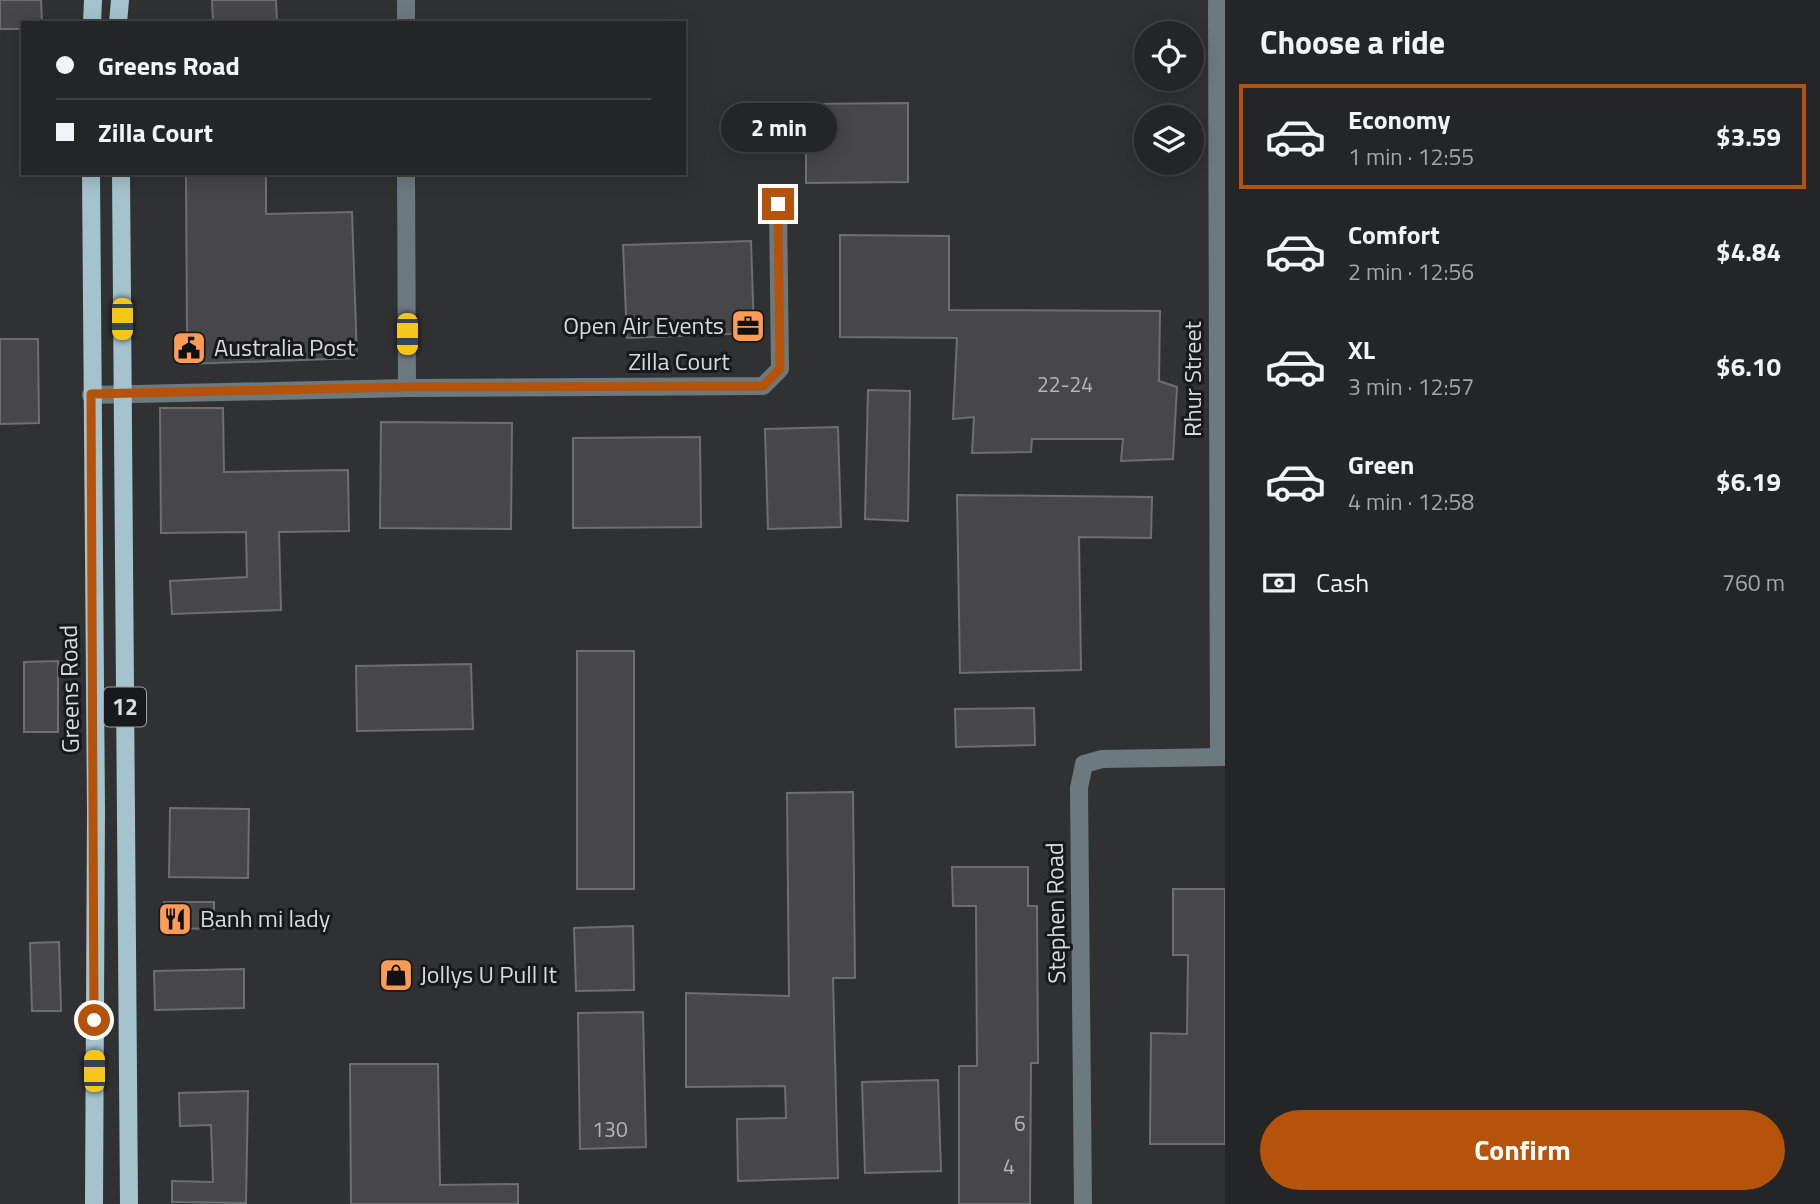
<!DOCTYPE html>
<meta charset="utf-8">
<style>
:root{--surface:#242526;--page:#2c2d2e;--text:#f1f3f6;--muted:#a3a5a7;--line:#414243;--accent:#b45309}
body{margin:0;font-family:"Titillium Web",sans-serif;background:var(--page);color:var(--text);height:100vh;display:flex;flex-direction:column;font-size:26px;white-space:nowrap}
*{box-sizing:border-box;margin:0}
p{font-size:23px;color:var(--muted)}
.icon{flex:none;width:38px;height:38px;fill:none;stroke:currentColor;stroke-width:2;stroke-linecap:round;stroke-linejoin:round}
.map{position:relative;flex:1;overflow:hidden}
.side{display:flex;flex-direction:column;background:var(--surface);width:595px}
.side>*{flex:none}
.banner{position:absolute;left:21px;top:21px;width:665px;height:154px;border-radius:0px;box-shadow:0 4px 18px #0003,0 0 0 2px var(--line);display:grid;align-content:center;height:154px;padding:0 35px;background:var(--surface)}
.fabs{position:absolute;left:1134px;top:21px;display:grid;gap:14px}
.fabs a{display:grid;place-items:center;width:70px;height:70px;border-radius:50%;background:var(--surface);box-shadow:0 4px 18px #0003,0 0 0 2px var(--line);font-size:35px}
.end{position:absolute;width:32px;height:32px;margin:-16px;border:9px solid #b45309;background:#fff;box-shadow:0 0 0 4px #fff}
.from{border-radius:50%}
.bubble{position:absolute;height:49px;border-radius:24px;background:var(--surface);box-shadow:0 4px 18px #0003,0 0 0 2px var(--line);font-size:23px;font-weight:700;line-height:49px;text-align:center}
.car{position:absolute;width:21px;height:42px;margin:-21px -10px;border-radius:9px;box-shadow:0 0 5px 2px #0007;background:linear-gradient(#f5c518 24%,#345 0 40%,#f5c518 0 76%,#345 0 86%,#f5c518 0)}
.banner b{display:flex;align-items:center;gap:24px;height:66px;font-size:26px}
.banner b+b{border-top:2px solid var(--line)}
.banner i{width:18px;height:18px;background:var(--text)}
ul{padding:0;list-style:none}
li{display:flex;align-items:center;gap:21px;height:105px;margin:0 14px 10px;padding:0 21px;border:4px solid transparent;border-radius:0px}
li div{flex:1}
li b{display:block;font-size:26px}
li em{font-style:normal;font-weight:700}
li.on{border-color:var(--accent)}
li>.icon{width:63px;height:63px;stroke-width:1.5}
h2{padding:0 35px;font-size:32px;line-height:84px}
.pay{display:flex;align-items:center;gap:18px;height:77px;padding:0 35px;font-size:26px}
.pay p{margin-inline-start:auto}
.primary-button{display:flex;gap:14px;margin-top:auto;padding:14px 35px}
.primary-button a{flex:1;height:80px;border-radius:42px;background:var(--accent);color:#fff;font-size:28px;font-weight:700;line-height:80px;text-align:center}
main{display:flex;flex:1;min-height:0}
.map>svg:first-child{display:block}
.building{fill:#47474a;stroke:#6d6e70;stroke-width:2}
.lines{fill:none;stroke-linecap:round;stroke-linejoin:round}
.minor{stroke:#6c7a7f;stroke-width:18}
.major{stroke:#a4c3cd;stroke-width:18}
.route{stroke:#b45309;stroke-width:9}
.labels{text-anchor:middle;stroke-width:6;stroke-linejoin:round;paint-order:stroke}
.number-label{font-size:21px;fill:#b4b5b7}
.shield{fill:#18191a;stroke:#9fa0a1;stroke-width:2}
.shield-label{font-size:23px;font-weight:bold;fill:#d9dadb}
.poi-label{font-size:24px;fill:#d9dadb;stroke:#18191a;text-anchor:start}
.street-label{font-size:24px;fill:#d9dadb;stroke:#18191a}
</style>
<main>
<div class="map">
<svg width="1225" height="1204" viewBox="0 0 1225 1204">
<rect width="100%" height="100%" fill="#303133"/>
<path class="building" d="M0,0h41l1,23h-19v6h-23z
M212,0h64l1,23h-64z
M908,103v79l-102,1v-79z
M186,173h80v41l86,-2 5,146 -170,6v-5h-9v-20h9z
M840,235l109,1v74l211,1 -1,70 18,6 -4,72 -52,2 2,-22h-91l-1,13 -59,1 2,-36 -21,2 4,-81 -117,-1z
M751,241l3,92 -127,5 -4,-93z
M0,339h38l1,84 -39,1z
M868,390l42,1 -2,130 -43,-2z
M160,408h63l1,64 124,-2 1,61 -70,1 2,78 -109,4 -2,-33 77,-4 -1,-45 -85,1z
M381,422l131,1 -1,106 -131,-1z
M838,427l3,100 -73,2 -3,-100z
M700,437l1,90 -128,1v-90z
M957,495l195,2 -1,41 -72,-1 2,133 -121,3z
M577,651h57v238h-57z
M58,661v71h-34v-70z
M471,664l2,65 -116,2 -1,-65z
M1034,708l1,37 -79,2 -1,-38z
M853,792l2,186h-22l5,200 -100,3 -1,-62 49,-1 -1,-32 -99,1v-94l103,3 -2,-203z
M170,808l79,1 -1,69 -79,-1z
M952,867h76v39h9l1,157h-7l-1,141h-71v-138h18l-1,-160h-23z
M1173,889h52v255h-75l1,-111 36,1 1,-79h-15z
M164,902h50v27l-50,-1z
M633,926l1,64 -58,1 -2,-63z
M59,942l2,69h-29l-2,-68z
M244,969v39l-89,2 -1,-39z
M643,1012l3,135 -66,2 -2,-136z
M350,1064h88l2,121 78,-1v20h-167z
M938,1080l3,91 -76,2 -3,-91z
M248,1091l-2,112 -74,-1v-21l41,1 -2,-57 -31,1 -1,-33z"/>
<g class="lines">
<path class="minor" d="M406,0v23
M1217,0l2,757
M407,388l356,-2 17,-17 -2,-165
M91,395l316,-7 -1,-215
M1083,1204l-4,-416 5,-24 18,-5 123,-2"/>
<path class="major" d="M92,23l1,-23
M118,23l2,-23
M91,173l5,638 -2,393
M121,173l8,1031"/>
</g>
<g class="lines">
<path class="route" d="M94,1020l-3,-626 316,-7 356,-1 17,-17 -2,-165"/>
</g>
<defs>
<g id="office-square" transform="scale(1.75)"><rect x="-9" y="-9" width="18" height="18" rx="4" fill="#fd9c56" stroke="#18191a"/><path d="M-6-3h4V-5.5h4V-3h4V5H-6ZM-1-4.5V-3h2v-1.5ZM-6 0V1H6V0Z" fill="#111"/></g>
<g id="civic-square" transform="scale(1.75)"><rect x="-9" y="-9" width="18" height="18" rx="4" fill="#fd9c56" stroke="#18191a"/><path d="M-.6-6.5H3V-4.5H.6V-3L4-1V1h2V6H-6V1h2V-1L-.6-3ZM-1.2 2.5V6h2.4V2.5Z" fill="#111"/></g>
<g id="restaurant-square" transform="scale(1.75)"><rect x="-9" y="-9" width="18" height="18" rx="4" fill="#fd9c56" stroke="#18191a"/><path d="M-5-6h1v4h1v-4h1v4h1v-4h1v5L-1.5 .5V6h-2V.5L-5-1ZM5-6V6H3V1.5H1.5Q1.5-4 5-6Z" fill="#111"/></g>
<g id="shop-square" transform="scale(1.75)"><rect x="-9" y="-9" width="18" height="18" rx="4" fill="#fd9c56" stroke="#18191a"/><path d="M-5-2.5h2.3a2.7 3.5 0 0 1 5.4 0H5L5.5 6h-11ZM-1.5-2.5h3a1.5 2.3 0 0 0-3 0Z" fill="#111"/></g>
</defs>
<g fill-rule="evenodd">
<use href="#office-square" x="748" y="326"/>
<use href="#civic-square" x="189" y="348"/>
<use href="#restaurant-square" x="175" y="919"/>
<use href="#shop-square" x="396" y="975"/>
</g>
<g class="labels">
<g class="number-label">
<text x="1065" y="392">22-24</text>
<text x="1020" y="1131">6</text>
<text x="610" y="1137">130</text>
<text x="1009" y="1174">4</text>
</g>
<rect class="shield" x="104" y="687.5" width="42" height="39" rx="5"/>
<g class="shield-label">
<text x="125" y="715">12</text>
</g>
<g class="poi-label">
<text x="724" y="334" text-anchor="end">Open Air Events</text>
<text x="214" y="356">Australia Post</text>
<text x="200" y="927">Banh mi lady</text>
<text x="420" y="983">Jollys U Pull It</text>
</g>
<g class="street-label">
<text x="679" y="370">Zilla Court</text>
<text transform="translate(1193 379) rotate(-90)" y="8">Rhur Street</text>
<text transform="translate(70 689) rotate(-91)" y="8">Greens Road</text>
<text transform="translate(1056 913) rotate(-91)" y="8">Stephen Road</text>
</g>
</g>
</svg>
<div class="fabs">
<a><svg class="icon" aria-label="locate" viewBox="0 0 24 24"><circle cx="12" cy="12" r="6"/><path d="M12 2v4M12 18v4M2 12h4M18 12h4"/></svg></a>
<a><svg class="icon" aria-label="layers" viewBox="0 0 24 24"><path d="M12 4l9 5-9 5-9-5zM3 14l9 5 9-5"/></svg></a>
</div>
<i class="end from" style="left:94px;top:1020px"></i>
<i class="end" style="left:778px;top:204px"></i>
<div class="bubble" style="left:721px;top:103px;width:116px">2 min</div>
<i class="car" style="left:122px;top:319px;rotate:180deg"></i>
<i class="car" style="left:407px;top:334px;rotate:180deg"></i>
<i class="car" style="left:94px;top:1071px;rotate:0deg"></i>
<div class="banner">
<b><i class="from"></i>Greens Road</b>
<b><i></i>Zilla Court</b>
</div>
</div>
<section class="side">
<h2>Choose a ride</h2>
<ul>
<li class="on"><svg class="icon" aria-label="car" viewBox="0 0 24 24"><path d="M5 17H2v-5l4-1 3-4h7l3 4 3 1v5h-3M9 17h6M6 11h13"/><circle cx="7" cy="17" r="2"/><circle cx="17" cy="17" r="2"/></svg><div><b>Economy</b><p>1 min · 12:55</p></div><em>$3.59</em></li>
<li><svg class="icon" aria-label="car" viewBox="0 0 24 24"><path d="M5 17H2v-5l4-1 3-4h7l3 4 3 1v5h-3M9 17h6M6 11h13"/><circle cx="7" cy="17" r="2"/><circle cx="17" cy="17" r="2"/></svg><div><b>Comfort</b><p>2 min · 12:56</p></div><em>$4.84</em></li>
<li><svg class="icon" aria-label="car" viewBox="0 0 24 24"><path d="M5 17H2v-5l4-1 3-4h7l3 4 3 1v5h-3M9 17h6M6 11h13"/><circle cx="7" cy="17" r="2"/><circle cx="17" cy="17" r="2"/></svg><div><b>XL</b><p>3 min · 12:57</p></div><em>$6.10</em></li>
<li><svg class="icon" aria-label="car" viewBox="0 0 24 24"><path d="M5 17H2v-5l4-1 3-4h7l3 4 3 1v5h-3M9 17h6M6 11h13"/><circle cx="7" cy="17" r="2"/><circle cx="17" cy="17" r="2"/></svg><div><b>Green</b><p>4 min · 12:58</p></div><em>$6.19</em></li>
</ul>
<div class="pay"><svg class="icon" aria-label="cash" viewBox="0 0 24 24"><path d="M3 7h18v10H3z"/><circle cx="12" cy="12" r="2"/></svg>Cash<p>760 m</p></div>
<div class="primary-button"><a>Confirm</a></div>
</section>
</main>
